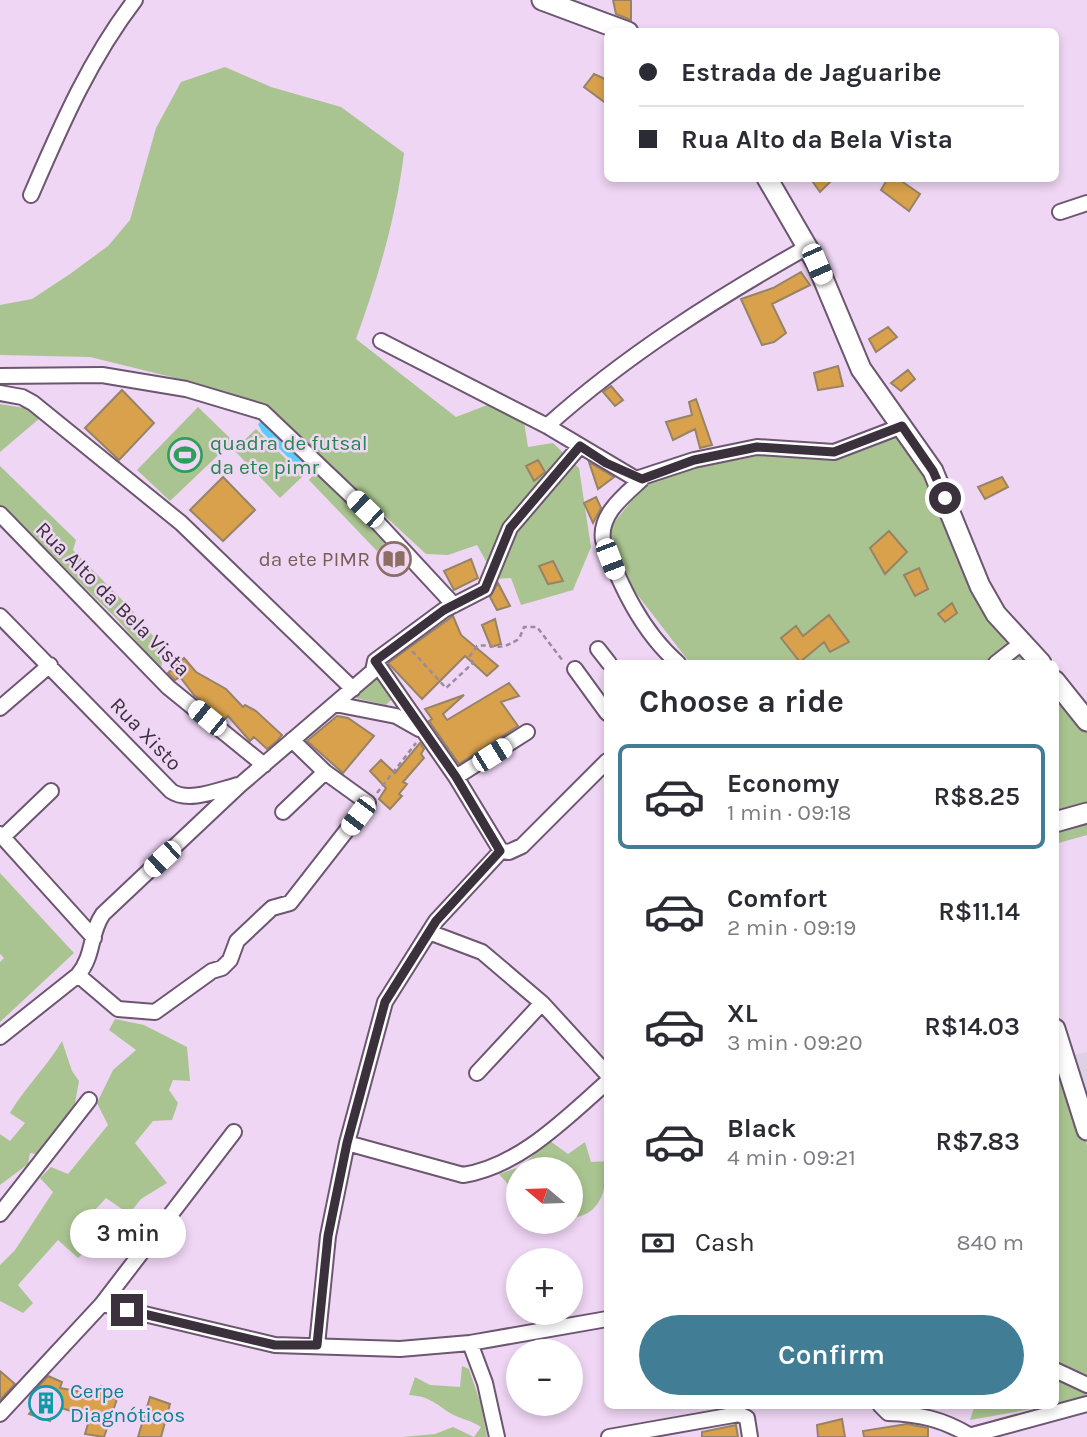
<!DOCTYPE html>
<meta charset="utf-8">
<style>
:root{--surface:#fff;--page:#f7f7f7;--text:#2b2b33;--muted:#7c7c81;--line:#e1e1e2;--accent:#417d94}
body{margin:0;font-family:Karla,sans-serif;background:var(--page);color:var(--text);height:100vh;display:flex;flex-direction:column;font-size:26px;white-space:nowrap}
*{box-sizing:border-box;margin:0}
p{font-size:23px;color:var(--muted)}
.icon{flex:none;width:38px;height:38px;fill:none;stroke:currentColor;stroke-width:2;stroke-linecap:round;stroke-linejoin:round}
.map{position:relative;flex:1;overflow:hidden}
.drawer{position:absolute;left:604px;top:660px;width:455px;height:749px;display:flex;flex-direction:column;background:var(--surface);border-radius:10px;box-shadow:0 4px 10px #0003}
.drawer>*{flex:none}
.banner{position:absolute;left:604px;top:28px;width:455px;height:154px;border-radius:10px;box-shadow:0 4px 10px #0003;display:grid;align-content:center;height:154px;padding:0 35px;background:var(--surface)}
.needle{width:46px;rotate:289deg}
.buttons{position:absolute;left:506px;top:1157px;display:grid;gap:14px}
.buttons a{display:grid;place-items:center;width:77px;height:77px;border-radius:50%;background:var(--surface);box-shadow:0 4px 10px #0003;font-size:35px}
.end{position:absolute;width:32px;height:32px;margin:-16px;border:9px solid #3b313d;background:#fff;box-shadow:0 0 0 4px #fff}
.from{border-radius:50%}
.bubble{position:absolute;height:49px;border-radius:24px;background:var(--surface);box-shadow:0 4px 10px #0003;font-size:23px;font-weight:600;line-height:49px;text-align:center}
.car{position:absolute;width:21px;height:42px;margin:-21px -10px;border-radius:9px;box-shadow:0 0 5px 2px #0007;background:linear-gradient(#fff 24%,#345 0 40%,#fff 0 76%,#345 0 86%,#fff 0)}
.banner b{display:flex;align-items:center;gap:24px;height:66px;font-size:26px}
.banner b+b{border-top:2px solid var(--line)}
.banner i{width:18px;height:18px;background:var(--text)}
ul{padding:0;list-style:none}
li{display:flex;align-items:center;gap:21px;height:105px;margin:0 14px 10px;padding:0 21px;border:4px solid transparent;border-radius:10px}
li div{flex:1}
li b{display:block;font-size:26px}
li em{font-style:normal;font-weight:600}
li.selected{border-color:var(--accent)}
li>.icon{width:63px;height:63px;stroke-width:1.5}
h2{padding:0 35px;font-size:32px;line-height:84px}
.pay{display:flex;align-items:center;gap:18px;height:77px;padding:0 35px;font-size:26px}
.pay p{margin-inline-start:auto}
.cta{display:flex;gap:14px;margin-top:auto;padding:14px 35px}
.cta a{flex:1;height:80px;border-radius:42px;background:var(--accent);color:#fff;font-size:28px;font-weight:600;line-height:80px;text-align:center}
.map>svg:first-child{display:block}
.commercial{fill:#ddd1e5}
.green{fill:#a9c490}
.water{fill:#5acefb}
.building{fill:#d9a14c;stroke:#978366;stroke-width:2}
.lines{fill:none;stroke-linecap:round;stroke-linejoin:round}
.street-casing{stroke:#6c5670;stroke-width:18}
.secondary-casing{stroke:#6c5670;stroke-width:23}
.path{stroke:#9c8aa0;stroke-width:2.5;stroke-dasharray:5 3.5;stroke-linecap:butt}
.street{stroke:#fff;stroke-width:14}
.secondary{stroke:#fff;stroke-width:19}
.route{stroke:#3b313d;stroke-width:9}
.labels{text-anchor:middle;stroke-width:5;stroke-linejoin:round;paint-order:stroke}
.leisure-label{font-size:21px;fill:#27864d;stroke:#efd6f4;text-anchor:start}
.education-label{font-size:21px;fill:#785e54;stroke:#efd6f4;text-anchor:end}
.street-label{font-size:21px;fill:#3b313d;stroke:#efd6f4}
.culture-label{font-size:21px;fill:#0d838f;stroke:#efd6f4;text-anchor:start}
</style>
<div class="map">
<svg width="1087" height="1437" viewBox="0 0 1087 1437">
<rect width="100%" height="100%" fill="#efd6f4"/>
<path class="commercial" d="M1087,1052v70l-17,-66z"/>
<path class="green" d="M225,67l46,20 70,20 63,46c-8,65 -26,125 -48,186l100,78 34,-13 34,18 4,25 25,-4 26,25 12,79 -18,43 -52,15 -10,-27 -15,1 -19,-34 -29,10 -22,-1 -158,-146 -72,-25 -106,-26 -90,-2v-50l32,-6 38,-25 38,-28 22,-26 26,-92 25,-46z
M0,404l24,4 16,10 -40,34z
M198,407l35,34 -63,60 -33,-31z
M256,429l47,47 -23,22 -46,-48z
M896,429l34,51 24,55 82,128h-346l-57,-74 -24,-60 35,-44 47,-16 77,-15 67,6z
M0,466l76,74 -3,10 58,59 33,40 -3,21 -44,-51 -117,-114z
M317,471l70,69 -10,11 -68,-71z
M379,672l15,25 -8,8 -35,-8z
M1055,687l32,32v116l-32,9z
M0,873l74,80 -74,69v-60l4,-4 -4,-4z
M1055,1007l15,49 17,90v249l-32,10z
M115,1019l29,6 43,22 3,34 -17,-1 -4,10 9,13 -6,17 -19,1 -18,22 32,40 -26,16 -12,15 -23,-16 -21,23 -7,13 9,16 -9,8 -20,-18 -40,45 15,18 -10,10 -23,-12v-36l15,-15 38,-58 -13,-14 11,-11 17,7 40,-49 -11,-22 16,-33 23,-20 -27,-20z
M62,1041l10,30 7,10 -6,33 -32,41 -11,-2 -2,11 -28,21v-51l10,7 15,-18 -15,-10c15,-26 37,-46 52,-72z
M550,1141l18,13 17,-12 6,20 16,-1c0,27 -5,54 -36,57l-1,-49h-52v39l-6,-19 -13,-15 21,-7z
M462,1366l7,3 12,36 6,32h-85l33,-3 18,-7 21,10 7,-10c-10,-7 -21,-8 -31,-14 -15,-10 -22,-17 -41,-18l6,-18 15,8 30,2z
M975,1405h79l-84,15z"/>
<path class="water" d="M263,420l49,45 -2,3h-11l-37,-36 -4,-8z"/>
<path class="building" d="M613,0h18v20l-15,-6z
M594,74l13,6v24l-23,-17z
M810,178h24l-14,14z
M888,178h9l23,16 -11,17 -28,-21z
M801,272l9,13 -38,19 14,29 -12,9 -12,3 -21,-46 32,-11z
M888,327l9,10 -21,15 -7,-13z
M838,366l5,20 -25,4 -4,-17z
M908,370l7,9 -14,12 -10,-8z
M611,386l12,14 -8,6 -12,-14z
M122,390l32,33 -35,37 -34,-32z
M696,399l16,46 -12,3 -5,-19 -22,11 -7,-18 26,-7 -3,-13z
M538,460l7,12 -11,9 -8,-15z
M589,462l25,15 -16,12z
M223,477l32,33 -32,31 -33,-31z
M1002,477l6,10 -23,12 -7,-12z
M596,497l5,11 -8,15 -9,-20z
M889,531l18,21 -22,22 -15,-26z
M388,548l17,18 -8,8 -18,-18z
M471,559l7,19 -24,12 -10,-19z
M553,561l10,20 -15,3 -9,-18z
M919,568l9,21 -13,7 -11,-21z
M498,583l12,23 -13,4 -7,-13z
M952,603l5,10 -12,9 -7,-8z
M829,615l20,27 -19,10 -6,-10 -24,20 -19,-24 15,-12 7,10z
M453,616l8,19 37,31 -11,10 -22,-20 -43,43 -34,-36z
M495,619l6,25 -10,3 -9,-22z
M184,658l12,14 30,17 17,18 2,-2 11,6 26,24 -5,6 -10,8 -13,-12 -4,4 -22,-25 -4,4 -30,-25 -14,-18 -5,3 -7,-7z
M509,683l10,13 -18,6 17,24 -59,38 -30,-43 3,-2 -7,-10 39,-14 -21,19 4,6z
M337,716l11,2 26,18 -31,37 -36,-32z
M420,743l4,6 -3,5 3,4 -21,24 4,2 -8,10 3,2 -12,13 -11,-10 7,-11 -16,-17 11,-11 14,13z
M0,1371l15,13 -15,16z
M48,1376l14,6 -2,6 38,7 3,-9 18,7 -15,44 -19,-3 5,-17 -35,-11 -5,15 -21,-7 17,-22 -10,-3z
M150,1397l20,7 -9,33h-23z
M842,1419l3,18h-27l-1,-12z
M907,1424l21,4v9h-64l-1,-6z
M736,1425l2,12h-36v-5z"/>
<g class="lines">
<g class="street-casing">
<path id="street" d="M31,195c30,-69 58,-135 104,-195
M1060,212l27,-9
M381,341l166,85 89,53 58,-19 63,-13 77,5 68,-26
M0,376l102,-1 84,14 77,23 102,97 89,96
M0,393l22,4 11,6 148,120 172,166
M547,426c79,-71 170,-128 262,-180
M642,479c-17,16 -43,35 -39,61 17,44 38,91 75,123
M0,514l168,173 96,78
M0,616l171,175c17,12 47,-1 67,-6
M598,649l11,14
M375,661l81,116 45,74
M996,663l27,-21
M575,669l32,44
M335,704l61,12 23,13
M0,708l50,-43
M456,777l71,-45
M283,812l42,-40 -33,-32
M0,834l94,104
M3,837l48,-46
M429,932l53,20 60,51 65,71
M78,975l40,34 37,3 57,-41 10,-3 8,-8 7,-19 35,-33 18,-5 78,-100 -43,-31
M0,1037l78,-62c17,-21 11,-41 25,-61l137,-129 133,-114 2,-10 69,-51 41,-21 25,-61 70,-82
M477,1073l65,-70
M347,1143l116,32c57,-9 103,-57 144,-93
M0,1214l89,-114
M102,1304l173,41 125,4 70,-6 137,-24
M470,1343l15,40 12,54
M317,1345l11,-109 19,-93 38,-141 51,-81 65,-70 8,1 13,-6 85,-85
M1055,1370l32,15
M880,1405l8,8c31,1 54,6 81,22
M0,1414l102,-110 132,-172
M609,1437l130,-23 8,4 3,19
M965,1437l122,-33"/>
</g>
<g class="secondary-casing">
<path id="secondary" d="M542,0l86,32
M767,178l50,86 44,105 72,102 47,115 16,28 45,49
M1055,681l32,40
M1055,822l32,-9
M1055,1029l32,101"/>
</g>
<path class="path" d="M412,651l34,37 27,-25 -3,-7 7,-10c20,-3 19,7 42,-7l5,-12h13l26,34
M377,793l39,-50"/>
<use href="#street" class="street"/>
<use href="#secondary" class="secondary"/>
</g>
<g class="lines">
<path class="route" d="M127,1310l148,35h42l11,-109 19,-93 38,-141 51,-81 64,-70 -44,-74 -81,-116 69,-51 41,-21 25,-61 70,-82 26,17 36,16 52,-19 63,-13 77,5 68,-26 31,45 12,27"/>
</g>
<defs>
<g id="stadium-ring" transform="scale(1.75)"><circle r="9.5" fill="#efd6f4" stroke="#2e9e5b" stroke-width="1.5"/><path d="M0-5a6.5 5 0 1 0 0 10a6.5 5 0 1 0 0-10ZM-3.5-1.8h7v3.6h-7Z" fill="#2e9e5b"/></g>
<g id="library-ring" transform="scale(1.75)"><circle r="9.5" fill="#efd6f4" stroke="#8d6e63" stroke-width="1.5"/><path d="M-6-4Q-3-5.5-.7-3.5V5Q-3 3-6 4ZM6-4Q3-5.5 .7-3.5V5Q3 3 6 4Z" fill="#8d6e63"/></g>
<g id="building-ring" transform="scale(1.75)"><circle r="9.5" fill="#efd6f4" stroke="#0f9aa8" stroke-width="1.5"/><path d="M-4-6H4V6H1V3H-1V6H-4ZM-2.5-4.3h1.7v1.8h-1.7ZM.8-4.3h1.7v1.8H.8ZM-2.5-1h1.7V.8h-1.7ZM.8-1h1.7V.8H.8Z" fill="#0f9aa8"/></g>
</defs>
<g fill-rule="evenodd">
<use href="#stadium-ring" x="185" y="455"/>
<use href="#library-ring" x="394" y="559"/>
<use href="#building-ring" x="46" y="1403"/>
</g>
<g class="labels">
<g class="leisure-label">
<text x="210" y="450">quadra de futsal<tspan x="210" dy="24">da ete pimr</tspan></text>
</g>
<g class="education-label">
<text x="370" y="566">da ete PIMR</text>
</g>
<g class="street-label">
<text transform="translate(113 599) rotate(45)" y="7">Rua Alto da Bela Vista</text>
<text transform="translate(146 734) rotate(46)" y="7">Rua Xisto</text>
</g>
<g class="culture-label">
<text x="70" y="1398">Cerpe<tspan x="70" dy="24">Diagnóticos</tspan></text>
</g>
</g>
</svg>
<div class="buttons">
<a><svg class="needle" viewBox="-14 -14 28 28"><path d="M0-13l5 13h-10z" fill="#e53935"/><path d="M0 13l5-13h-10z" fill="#7c7c81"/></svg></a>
<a>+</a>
<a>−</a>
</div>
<i class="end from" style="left:945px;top:498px"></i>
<i class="end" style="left:127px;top:1310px"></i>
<div class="bubble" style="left:70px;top:1209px;width:116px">3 min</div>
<i class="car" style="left:817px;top:264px;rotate:156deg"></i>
<i class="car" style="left:365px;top:509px;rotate:314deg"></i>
<i class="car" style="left:610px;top:559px;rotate:159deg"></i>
<i class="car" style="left:207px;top:718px;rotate:309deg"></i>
<i class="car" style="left:492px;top:755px;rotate:58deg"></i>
<i class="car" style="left:358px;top:816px;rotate:217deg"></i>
<i class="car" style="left:162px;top:859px;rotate:227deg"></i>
<div class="banner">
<b><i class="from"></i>Estrada de Jaguaribe</b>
<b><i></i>Rua Alto da Bela Vista</b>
</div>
<section class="drawer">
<h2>Choose a ride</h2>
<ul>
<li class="selected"><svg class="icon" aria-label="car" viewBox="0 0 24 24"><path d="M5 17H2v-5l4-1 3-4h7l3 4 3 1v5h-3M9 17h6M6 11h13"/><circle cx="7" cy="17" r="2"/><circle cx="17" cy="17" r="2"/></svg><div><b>Economy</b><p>1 min · 09:18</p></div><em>R$8.25</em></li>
<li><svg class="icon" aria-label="car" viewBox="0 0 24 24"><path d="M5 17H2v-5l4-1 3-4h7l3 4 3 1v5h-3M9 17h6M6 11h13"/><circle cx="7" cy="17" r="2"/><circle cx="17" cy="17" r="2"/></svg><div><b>Comfort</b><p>2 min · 09:19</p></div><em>R$11.14</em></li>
<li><svg class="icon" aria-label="car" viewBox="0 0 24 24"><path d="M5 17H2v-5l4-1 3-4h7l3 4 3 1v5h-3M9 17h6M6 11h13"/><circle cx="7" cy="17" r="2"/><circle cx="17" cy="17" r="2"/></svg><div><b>XL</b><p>3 min · 09:20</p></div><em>R$14.03</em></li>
<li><svg class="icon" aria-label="car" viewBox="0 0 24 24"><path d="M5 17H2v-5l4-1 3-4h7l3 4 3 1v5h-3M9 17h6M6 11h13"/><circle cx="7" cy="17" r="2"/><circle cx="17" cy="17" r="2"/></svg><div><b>Black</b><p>4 min · 09:21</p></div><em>R$7.83</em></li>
</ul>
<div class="pay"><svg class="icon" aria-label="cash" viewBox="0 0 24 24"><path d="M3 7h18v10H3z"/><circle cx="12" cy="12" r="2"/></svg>Cash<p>840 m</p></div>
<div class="cta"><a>Confirm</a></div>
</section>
</div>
